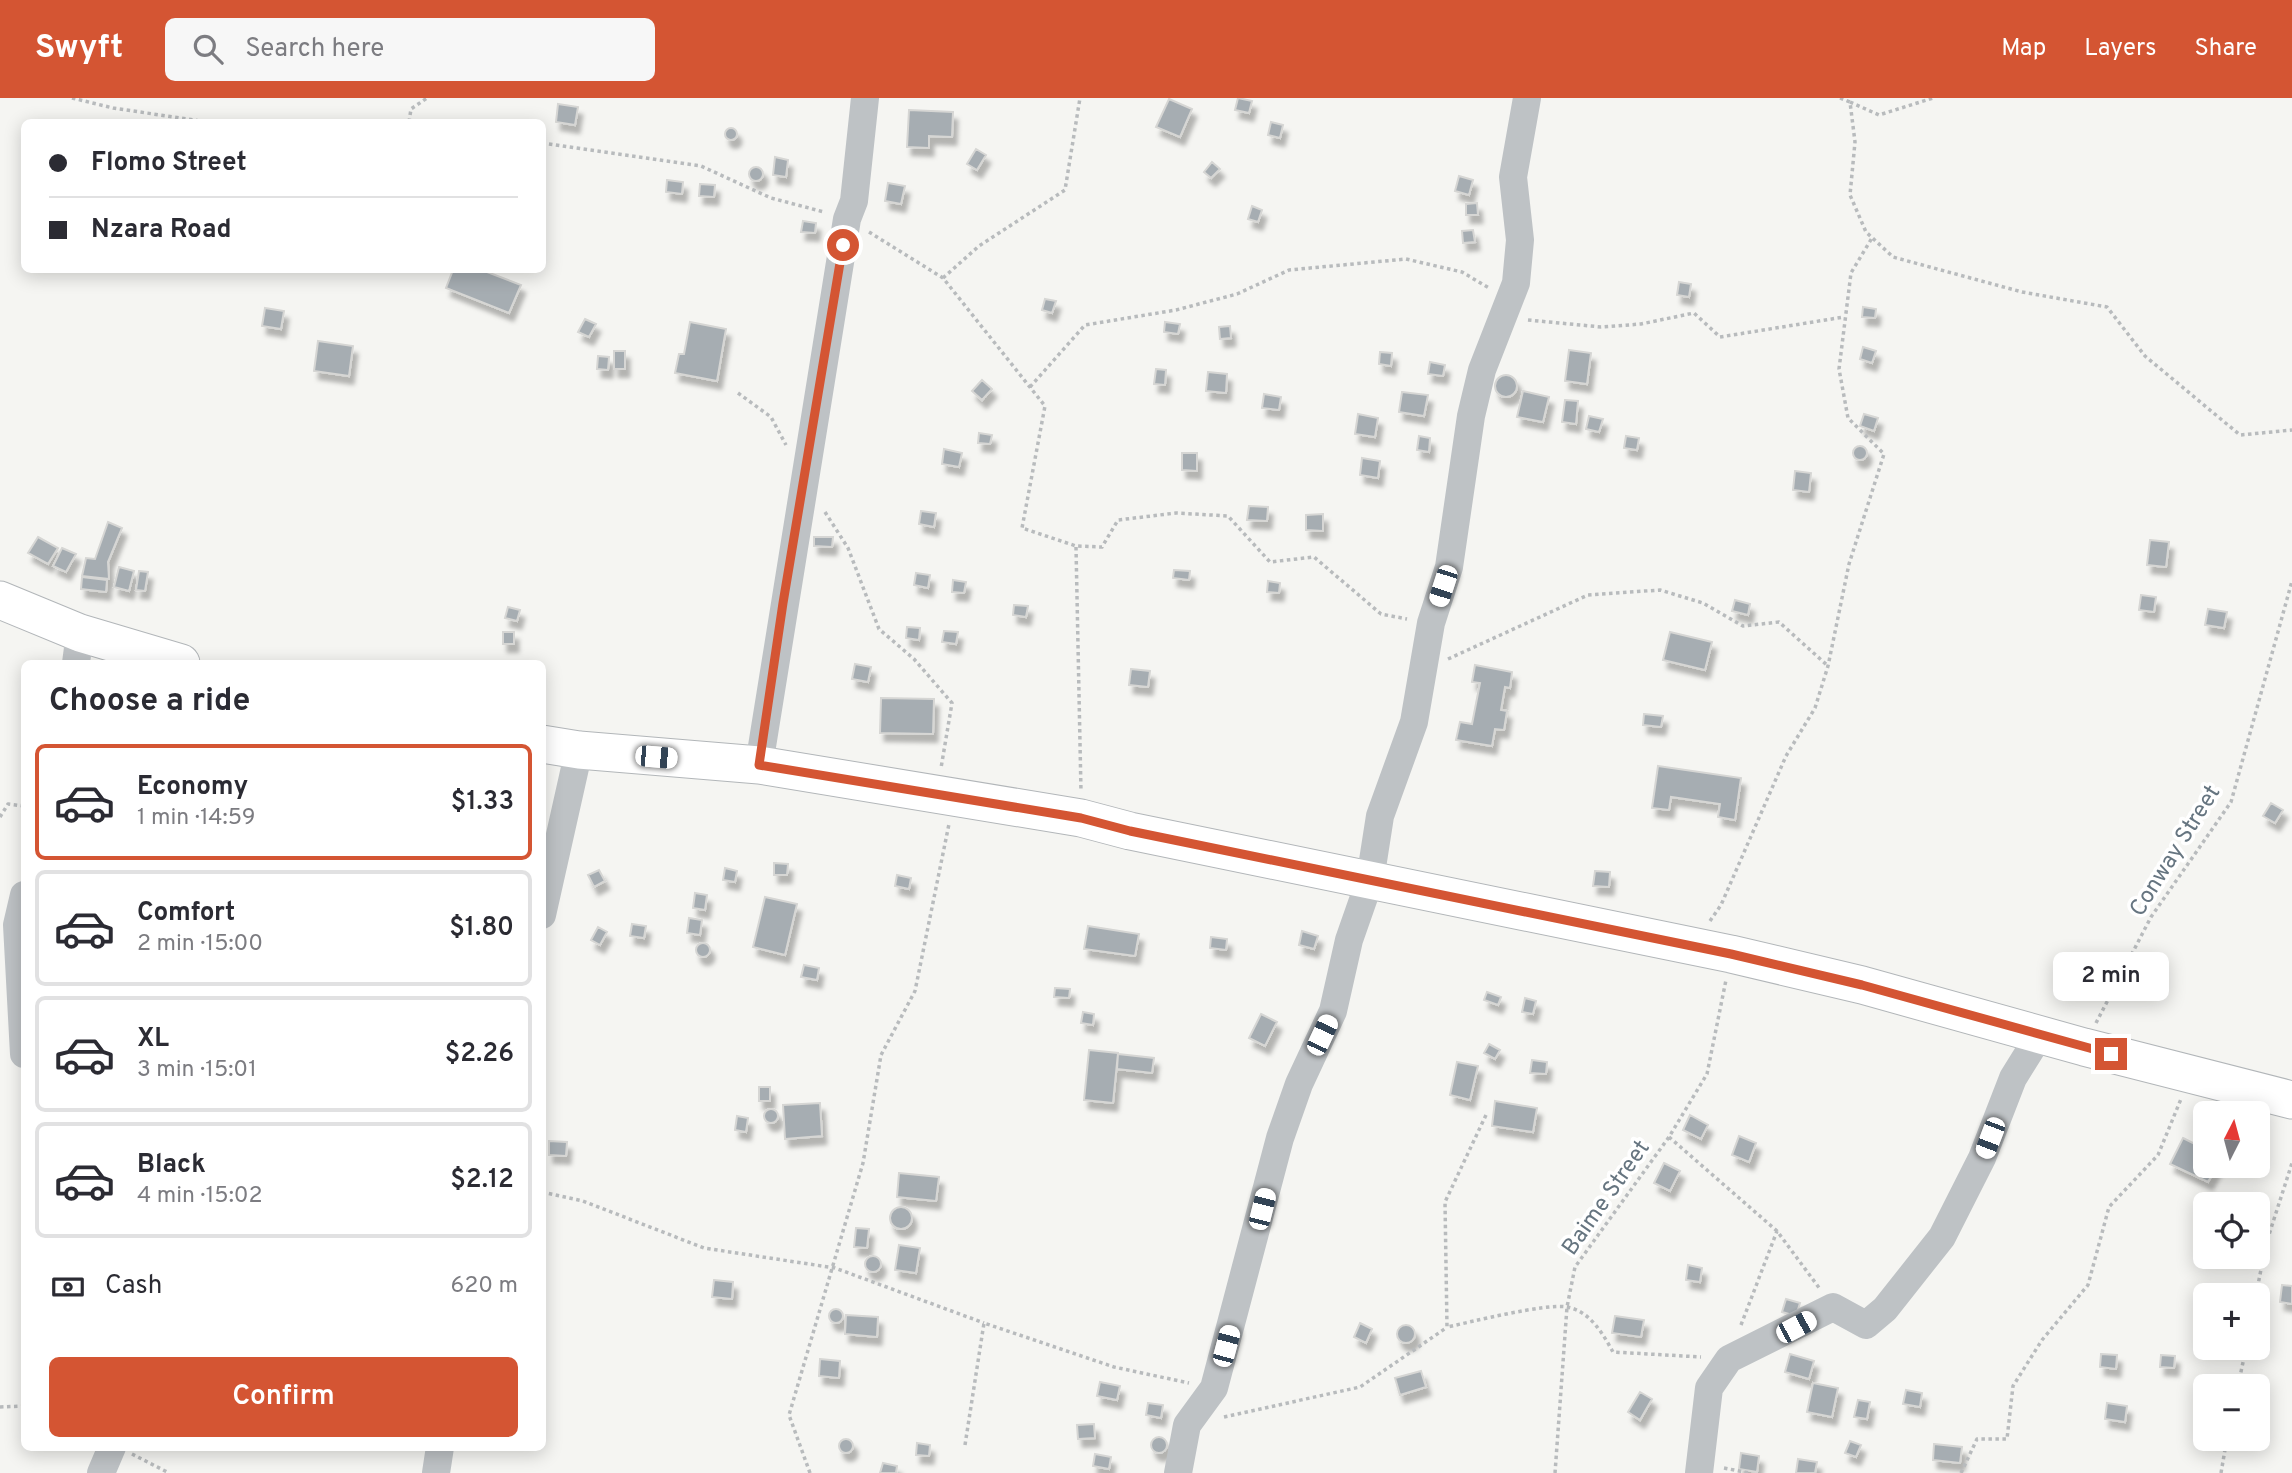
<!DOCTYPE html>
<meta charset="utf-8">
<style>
:root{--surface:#fff;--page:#f7f7f7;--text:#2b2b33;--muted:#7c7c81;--line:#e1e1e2;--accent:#d45533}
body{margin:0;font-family:Overpass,sans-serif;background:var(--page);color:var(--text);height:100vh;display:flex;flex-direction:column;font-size:26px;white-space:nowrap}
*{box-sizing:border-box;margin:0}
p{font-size:23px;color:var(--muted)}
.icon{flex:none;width:38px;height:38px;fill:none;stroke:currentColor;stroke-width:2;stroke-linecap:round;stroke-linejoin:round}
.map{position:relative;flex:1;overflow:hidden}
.sheet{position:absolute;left:21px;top:562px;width:525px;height:791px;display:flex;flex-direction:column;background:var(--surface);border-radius:10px;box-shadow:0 4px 18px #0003}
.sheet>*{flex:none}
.top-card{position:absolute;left:21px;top:21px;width:525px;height:154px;border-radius:10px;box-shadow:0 4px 18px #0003;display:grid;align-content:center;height:154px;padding:0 28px;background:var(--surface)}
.needle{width:46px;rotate:6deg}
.fabs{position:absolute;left:2193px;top:1003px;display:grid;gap:14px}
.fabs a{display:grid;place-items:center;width:77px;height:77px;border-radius:10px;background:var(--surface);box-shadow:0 4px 18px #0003;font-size:35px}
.end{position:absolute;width:32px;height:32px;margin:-16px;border:9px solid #d45533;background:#fff;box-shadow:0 0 0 4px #fff}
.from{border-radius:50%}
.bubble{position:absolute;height:49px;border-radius:10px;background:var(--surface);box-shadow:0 4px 18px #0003;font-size:23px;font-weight:600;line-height:49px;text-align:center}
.car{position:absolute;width:21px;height:42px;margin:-21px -10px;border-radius:9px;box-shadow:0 0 5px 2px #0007;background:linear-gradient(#fff 24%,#345 0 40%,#fff 0 76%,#345 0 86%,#fff 0)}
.top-card b{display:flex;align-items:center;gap:24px;height:66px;font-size:26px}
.top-card b+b{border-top:2px solid var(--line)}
.top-card i{width:18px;height:18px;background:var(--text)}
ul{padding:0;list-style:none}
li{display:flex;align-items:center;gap:21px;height:116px;margin:0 14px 10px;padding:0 14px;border:4px solid var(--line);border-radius:10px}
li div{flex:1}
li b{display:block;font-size:26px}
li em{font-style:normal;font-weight:600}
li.on{border-color:var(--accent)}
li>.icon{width:63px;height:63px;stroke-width:1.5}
h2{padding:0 28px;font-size:32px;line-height:84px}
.pay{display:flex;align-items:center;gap:18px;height:77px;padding:0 28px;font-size:26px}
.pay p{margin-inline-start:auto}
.cta{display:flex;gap:14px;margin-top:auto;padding:14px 28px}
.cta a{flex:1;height:80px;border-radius:10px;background:var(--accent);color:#fff;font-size:28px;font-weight:600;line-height:80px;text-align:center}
header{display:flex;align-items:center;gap:42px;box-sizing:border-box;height:98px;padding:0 35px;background:var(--accent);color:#fff}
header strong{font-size:33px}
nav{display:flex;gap:38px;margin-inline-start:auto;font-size:24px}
.search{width:490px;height:63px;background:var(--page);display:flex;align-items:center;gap:18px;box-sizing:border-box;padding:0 24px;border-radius:10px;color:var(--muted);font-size:26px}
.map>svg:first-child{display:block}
.building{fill:#a6adb2;stroke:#d6d6d4;stroke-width:2;filter:url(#shadow)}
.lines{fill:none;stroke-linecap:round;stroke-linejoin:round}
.major-casing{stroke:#b2b6b9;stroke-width:39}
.path{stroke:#b8bbbd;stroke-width:3.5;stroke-dasharray:3.5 3.5;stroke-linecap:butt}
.minor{stroke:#bec2c5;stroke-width:28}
.major{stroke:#fff;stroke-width:37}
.route{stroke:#d45533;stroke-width:9}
.labels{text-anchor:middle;stroke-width:7;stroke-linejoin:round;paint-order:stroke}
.street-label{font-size:23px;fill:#667580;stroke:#fff}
</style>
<header>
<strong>Swyft</strong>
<div class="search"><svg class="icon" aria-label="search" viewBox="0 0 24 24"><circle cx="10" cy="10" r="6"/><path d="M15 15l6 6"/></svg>Search here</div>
<nav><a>Map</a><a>Layers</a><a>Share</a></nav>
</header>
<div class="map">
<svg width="2292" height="1375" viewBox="0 0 2292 1375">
<defs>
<filter id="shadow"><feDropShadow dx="4.5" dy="8" stdDeviation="2" flood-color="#0004"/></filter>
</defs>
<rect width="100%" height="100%" fill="#f5f5f2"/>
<path class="building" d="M1238,0l14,3 -3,12 -14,-3z
M1169,1l23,10 -12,28 -24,-10z
M558,6l20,3 -3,18 -19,-3z
M909,12l44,2 -1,25 -23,-1v12l-22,-1z
M1271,24l12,3 -3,13 -12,-3z
M725 36a6 6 0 1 1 12 0a6 6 0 1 1-12 0Z
M976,51l10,6 -9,15 -10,-6z
M775,59l13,3 -2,17 -13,-2z
M1212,64l8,7 -9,9 -7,-6z
M749 76a7 7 0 1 1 14 0a7 7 0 1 1-14 0Z
M1459,78l14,4 -4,15 -14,-4z
M667,82l16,2 -1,12 -16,-2z
M888,85l17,3 -4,18 -16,-3z
M700,86l15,1 -1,12 -15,-1z
M1477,105l1,12h-12v-11z
M1252,108l10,4 -4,12 -10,-3z
M803,123l13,2 -1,10 -14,-1z
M1473,132l2,12 -12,1 -1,-12z
M453,172h29l39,15 -12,28 -63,-25z
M1679,184l12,2 -2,13 -12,-2z
M1045,201l11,2 -4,12 -10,-3z
M1863,209l13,2 -1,9 -13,-1z
M265,210l19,3 -3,18 -19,-3z
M585,221l11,5 -7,13 -11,-5z
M690,224l36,7 -9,52 -42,-8 4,-19h5z
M1165,224l15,2 -2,10 -14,-2z
M1230,228l1,12 -11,1 -1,-12z
M318,243l35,5 -4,30 -35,-5z
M1863,249l13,4 -4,12 -12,-4z
M1569,252l22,3 -4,31 -22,-3z
M614,253h11v18h-11z
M1380,254l12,1 -1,13 -12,-2z
M598,258l11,1 -1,13 -11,-1z
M1430,264l15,3 -2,11 -15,-2z
M1156,271l10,1 -1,15 -11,-1z
M1208,274l19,2 -1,19 -20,-2z
M1495 288a11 11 0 1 1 22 0a11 11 0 1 1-22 0Z
M982,282l10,9 -10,11 -10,-9z
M1523,293l26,6 -6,25 -26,-5z
M1402,294l26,3 -4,21 -25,-4z
M1264,296l17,3 -2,13 -17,-2z
M1565,302l13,1 -2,23 -14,-2z
M1358,316l20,4 -3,19 -20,-3z
M1864,316l14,4 -4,13 -14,-5z
M1589,318l14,3 -4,13 -13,-3z
M979,335l13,2 -2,9 -12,-1z
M1419,338l11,2 -1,14 -12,-2z
M1626,338l13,2 -2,12 -13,-2z
M1853 355a7 7 0 1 1 14 0a7 7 0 1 1-14 0Z
M944,351l18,4 -3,14 -17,-3z
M1182,355h15v18l-15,-1z
M1362,360l18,3 -2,17 -18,-3z
M1795,373l16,2 -2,19 -16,-2z
M1249,408l19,1 -1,14 -20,-1z
M921,413l15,2 -2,14 -15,-3z
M1323,416v17l-17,-1v-15z
M108,424l14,6 -14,34 1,17 -27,-3 4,-18 9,1z
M38,439l20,11 -10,16 -20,-11z
M814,439h19l-1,10 -18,-1z
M2150,442l19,2 -3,25 -19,-2z
M62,450l14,6 -10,18 -13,-6z
M119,469l15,4 -5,20 -15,-4z
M1174,472l16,1 -1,9 -16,-2z
M139,473l9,1 -3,19 -9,-1z
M916,475l14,2 -2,13 -14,-3z
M82,479l25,3 -1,12 -25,-3z
M953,482l13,2 -2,11 -12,-1z
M1268,483l12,2 -1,10 -12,-1z
M2141,497l15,2 -2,15 -15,-2z
M1735,502l15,4 -2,11 -16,-4z
M1014,507l14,1 -2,11 -13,-2z
M508,509l12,3 -3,11 -12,-3z
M2208,511l19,3 -3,16 -19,-3z
M907,529l13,1 -1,12 -13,-2z
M944,533l14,1 -2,12 -14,-2z
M503,534h11v12h-11z
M1670,534l42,10 -7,28 -42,-10z
M855,566l16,3 -3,15 -16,-3z
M1475,567l37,7 -2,16 -5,-1 -4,23 6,1 -3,19 -9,-1 -3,17 -36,-6 4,-18 12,2 8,-41 -8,-1z
M1131,571l19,2 -2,16 -19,-2z
M881,600l53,1 -1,35 -53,-1z
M1644,616l19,2 -2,11 -18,-2z
M1658,668l83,12 -6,42 -17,-3 2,-13 -49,-7 -2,13 -17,-2z
M2271,705l12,7 -8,13 -12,-7z
M774,765l14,1 -1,11h-13z
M725,770l12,3 -2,11 -12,-2z
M599,772l6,11 -11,6 -6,-12z
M1595,773l15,1 -1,15 -16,-1z
M897,777l14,3 -2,11 -14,-3z
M695,795l12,2 -2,15 -12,-2z
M765,799l32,7 -12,51 -32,-8z
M689,820l13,2 -2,15 -13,-2z
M632,826l14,2 -2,12 -14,-2z
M1088,828l51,8 -4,22 -51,-7z
M598,829l9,5 -7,13 -9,-5z
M1302,833l16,5 -4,13 -15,-4z
M1211,839l16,2 -1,11 -16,-2z
M696 852a7 7 0 1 1 14 0a7 7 0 1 1-14 0Z
M804,867l15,3 -2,12 -16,-3z
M1055,890l15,1 -1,9 -15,-1z
M1487,894l14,5 -3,8 -14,-5z
M1525,900l11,3 -3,13 -11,-2z
M1083,914l11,2 -1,11 -12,-2z
M1261,916l16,8 -12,24 -16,-8z
M1489,946l11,6 -5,9 -11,-6z
M1089,952l29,3 -5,50 -29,-3z
M1118,956l36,4 -2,15 -35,-4z
M1532,962l15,2 -1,12 -16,-1z
M1457,964l21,4 -8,34 -20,-5z
M759,989h11v14h-11z
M1495,1003l42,7 -4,24 -41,-6z
M820,1005l2,33 -37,3 -2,-34z
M764 1018a7 7 0 1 1 14 0a7 7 0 1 1-14 0Z
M1690,1017l18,10 -7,14 -18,-9z
M737,1018l11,2 -2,14 -11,-2z
M1739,1038l17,7 -7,19 -17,-7z
M2183,1040l22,11v17h12l-9,16 -38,-18z
M549,1043l18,1 -1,14 -17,-1z
M1664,1065l16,8 -10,20 -16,-8z
M899,1075l40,4 -3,24 -39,-4z
M890 1120a11 11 0 1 1 22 0a11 11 0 1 1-22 0Z
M856,1130l13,1 -2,19 -13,-1z
M899,1147l21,3 -4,25 -21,-3z
M865 1166a8 8 0 1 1 16 0a8 8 0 1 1-16 0Z
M1688,1167l14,3 -2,14 -14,-2z
M714,1182l19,2 -1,17 -20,-2z
M2282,1187l10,1v18l-12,-2z
M1786,1201l14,4 -4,13 -14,-4z
M829 1218a7 7 0 1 1 14 0a7 7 0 1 1-14 0Z
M846,1217l32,2 -1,20 -32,-3z
M1615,1218l29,4 -3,17 -29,-4z
M1360,1225l12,6 -6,14 -12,-6z
M1397 1236a9 9 0 1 1 18 0a9 9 0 1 1-18 0Z
M1790,1256l24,7 -5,18 -24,-7z
M2101,1256l16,1 -1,14 -16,-2z
M2161,1257l14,1 -1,12 -14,-1z
M820,1261l20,2 -1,17 -20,-2z
M1421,1273l5,16 -26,8 -5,-17z
M1100,1284l20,4 -3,14 -20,-4z
M1813,1285l25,5 -6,29 -25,-5z
M1906,1292l16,3 -2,14 -17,-3z
M1640,1294l12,7 -12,21 -12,-8z
M1858,1302l12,2 -3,17 -13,-2z
M1148,1305l15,2 -2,13 -15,-3z
M2107,1305l20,3 -2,16 -20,-3z
M1094,1326l1,14 -17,1 -1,-14z
M1151 1347a8 8 0 1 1 16 0a8 8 0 1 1-16 0Z
M839 1348a7 7 0 1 1 14 0a7 7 0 1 1-14 0Z
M1850,1343l11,4 -5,12 -11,-4z
M917,1345l13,2 -1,11 -13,-1z
M1934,1346l28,3 -2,16 -27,-3z
M1741,1355l18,3 -2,16 -18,-3z
M1095,1356l16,3 -2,12 -16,-3z
M1798,1361l19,3 -2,11h-19z
M883,1365l14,3 -1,7h-16z"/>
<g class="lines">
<g class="major-casing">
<path id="major" d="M0,502l80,33 101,30
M542,646l37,6 180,15 322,53 49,13 601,123 131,31 222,62 208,53"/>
</g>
<path class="path" d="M72,0l41,10 94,14
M1840,0l10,4 5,40 -5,53 16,37 27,25 129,35 85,15 38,49 95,79 52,-5
M1850,4l29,13 54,-17
M409,24l2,-13 16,-11
M542,45l159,23 70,32 53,14
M869,134l74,46 102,128 -23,122 54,18 26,1 16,-27 58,-7 52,3 42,46 44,-5 67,57 26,5
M943,180l36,-32 86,-56 15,-92
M1528,222l73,7 40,-3 53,-11 26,24 124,-20
M1030,289l55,-62 91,-15 61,-16 52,-24 117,-11 56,13 27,16
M738,295l33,24 15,28
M825,414l23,36 31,81 35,30 38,44 -11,65
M1076,449l5,245
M1448,561l140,-64 72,-5 43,13 40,23 36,-4 49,44
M0,719l8,-13 16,2
M1710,823l11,-16 65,-149 29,-48 13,-42 21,-102 35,-110 -36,-36 -9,-49 12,-96 21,-35
M2096,925l55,-106 80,-115 61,-221
M1486,1017l-41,87 2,125c24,-5 99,-24 120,-20 23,4 36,27 46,45l88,5
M1669,1039l108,94 43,58
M542,1094l41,9 121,47 131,20 149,55
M2256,1197l10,-51 26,-81
M1741,1227l36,-94
M2238,1288l8,-38
M0,1309l24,-1
M1224,1319l136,-30 86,-59
M965,1347l19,-122 130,44 75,16
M132,1356l37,19
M1724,1370l25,5
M810,1375l-21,-58 74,-252 18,-108 34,-64 34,-167
M1555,1375l12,-166 8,-40 94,-130 38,-63 19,-94
M1961,1375l16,-34h30l6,-53 29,-46 46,-55 21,-78 49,-52 23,-56
M2221,1375l6,-35"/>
<path class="minor" d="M76,565l4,-30
M759,667l88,-546 7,-18 11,-103
M24,797l-7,30 7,129
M542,817l37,-165
M101,1375l11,-26
M436,1375l4,-26
M1178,1375l9,-48 27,-37 66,-250 19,-54 34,-73 16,-71 21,-60 10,-64 34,-94 17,-99 18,-56 22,-151 11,-46 34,-87 4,-43 -7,-63 14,-79
M1699,1375l10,-85 20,-29 104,-52 33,18 19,-16 57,-72 40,-79 31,-80 28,-45"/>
<use href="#major" class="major"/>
</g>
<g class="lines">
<path class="route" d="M843,147l-60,358 -24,162 322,53 49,13 601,123 131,31 249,69"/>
</g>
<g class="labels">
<g class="street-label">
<text transform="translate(2174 752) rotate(-58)" y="8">Conway Street</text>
<text transform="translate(1605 1099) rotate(-55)" y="8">Baime Street</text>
</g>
</g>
</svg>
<div class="fabs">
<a><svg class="needle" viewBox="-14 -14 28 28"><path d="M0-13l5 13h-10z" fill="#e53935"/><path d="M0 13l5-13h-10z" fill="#7c7c81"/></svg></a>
<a><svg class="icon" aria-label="locate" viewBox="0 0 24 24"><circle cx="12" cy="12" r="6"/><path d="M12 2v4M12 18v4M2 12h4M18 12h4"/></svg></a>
<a>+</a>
<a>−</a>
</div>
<i class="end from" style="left:843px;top:147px"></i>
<i class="end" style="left:2111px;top:956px"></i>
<div class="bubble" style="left:2053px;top:854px;width:116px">2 min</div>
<i class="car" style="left:1443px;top:488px;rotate:198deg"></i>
<i class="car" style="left:656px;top:659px;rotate:95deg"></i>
<i class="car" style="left:1322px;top:937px;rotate:25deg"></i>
<i class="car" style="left:1990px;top:1040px;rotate:201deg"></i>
<i class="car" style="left:1262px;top:1111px;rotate:14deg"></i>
<i class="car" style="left:1796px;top:1229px;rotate:62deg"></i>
<i class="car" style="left:1226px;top:1248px;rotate:15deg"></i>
<div class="top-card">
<b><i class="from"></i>Flomo Street</b>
<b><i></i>Nzara Road</b>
</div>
<section class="sheet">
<h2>Choose a ride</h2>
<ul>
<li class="on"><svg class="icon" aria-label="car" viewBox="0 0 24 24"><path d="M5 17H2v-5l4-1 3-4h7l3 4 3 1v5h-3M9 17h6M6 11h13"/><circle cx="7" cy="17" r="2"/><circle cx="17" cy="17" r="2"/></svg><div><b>Economy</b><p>1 min · 14:59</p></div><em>$1.33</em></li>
<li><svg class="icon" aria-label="car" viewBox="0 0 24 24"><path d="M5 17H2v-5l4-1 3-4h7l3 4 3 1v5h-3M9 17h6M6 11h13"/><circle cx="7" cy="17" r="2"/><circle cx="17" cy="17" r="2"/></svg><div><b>Comfort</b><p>2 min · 15:00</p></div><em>$1.80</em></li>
<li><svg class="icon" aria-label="car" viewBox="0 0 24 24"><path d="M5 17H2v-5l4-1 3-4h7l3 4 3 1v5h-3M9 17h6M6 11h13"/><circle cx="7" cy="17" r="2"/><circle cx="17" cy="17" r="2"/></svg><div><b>XL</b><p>3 min · 15:01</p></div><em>$2.26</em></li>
<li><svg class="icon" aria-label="car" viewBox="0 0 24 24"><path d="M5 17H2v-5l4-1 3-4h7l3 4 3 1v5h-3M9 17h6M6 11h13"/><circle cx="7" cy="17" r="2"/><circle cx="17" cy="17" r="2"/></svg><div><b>Black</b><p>4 min · 15:02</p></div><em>$2.12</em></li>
</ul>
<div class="pay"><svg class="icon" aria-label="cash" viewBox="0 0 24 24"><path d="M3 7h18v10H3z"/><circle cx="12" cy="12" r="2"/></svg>Cash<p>620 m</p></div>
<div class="cta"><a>Confirm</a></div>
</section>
</div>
